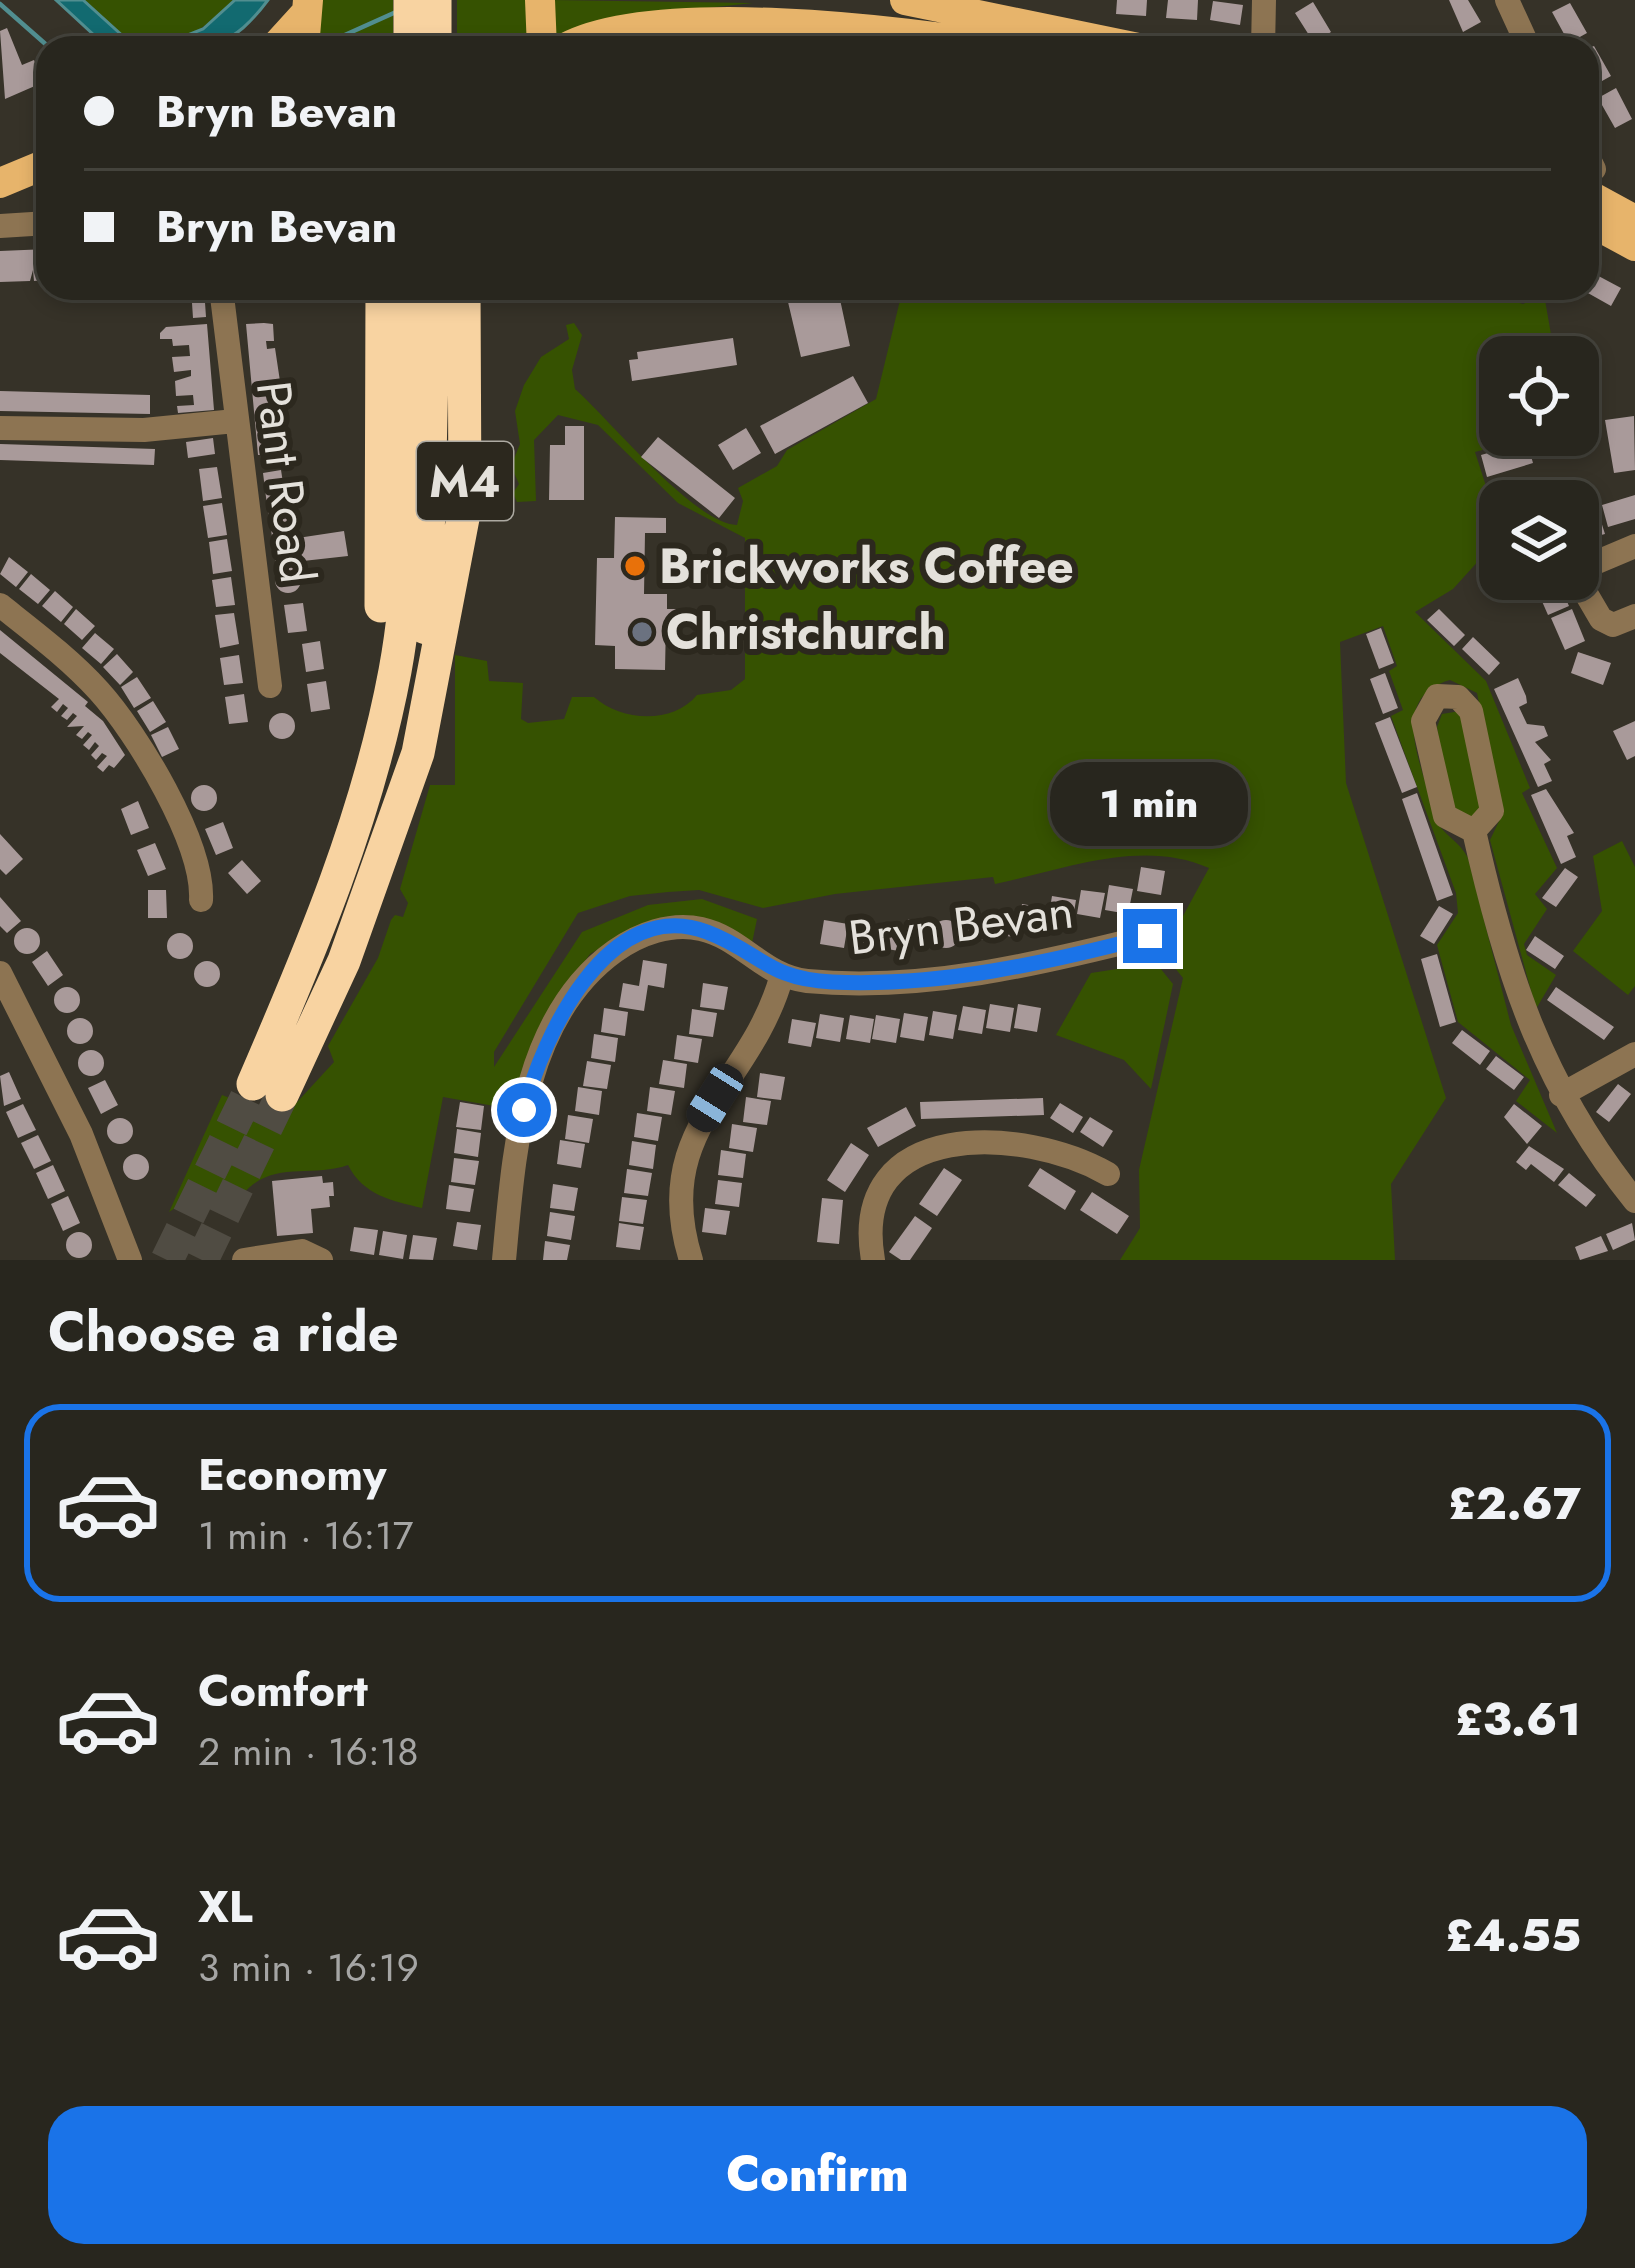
<!DOCTYPE html>
<meta charset="utf-8">
<style>
:root{--surface:#28261e;--page:#302e27;--text:#f1f3f6;--muted:#a5a5a4;--line:#44433c;--accent:#1a73e8}
body{margin:0;font-family:Jost,sans-serif;background:var(--page);color:var(--text);height:100vh;display:flex;flex-direction:column;font-size:45px;white-space:nowrap}
*{box-sizing:border-box;margin:0}
p{font-size:39px;color:var(--muted)}
.icon{flex:none;width:66px;height:66px;fill:none;stroke:currentColor;stroke-width:2;stroke-linecap:round;stroke-linejoin:round}
.map{position:relative;height:1260px;overflow:hidden}
.drawer{display:flex;flex-direction:column;background:var(--surface);flex:1}
.drawer>*{flex:none}
.hud{position:absolute;left:36px;top:36px;width:1563px;height:264px;border-radius:36px;box-shadow:0 6px 18px #0003,0 0 0 3px var(--line);display:grid;align-content:center;height:264px;padding:0 48px;background:var(--surface)}
.buttons{position:absolute;left:1479px;top:336px;display:grid;gap:24px}
.buttons a{display:grid;place-items:center;width:120px;height:120px;border-radius:24px;background:var(--surface);box-shadow:0 6px 18px #0003,0 0 0 3px var(--line);font-size:60px}
.end{position:absolute;width:54px;height:54px;margin:-27px;border:15px solid #1a73e8;background:#fff;box-shadow:0 0 0 6px #fff}
.from{border-radius:50%}
.bubble{position:absolute;height:84px;border-radius:36px;background:var(--surface);box-shadow:0 6px 18px #0003,0 0 0 3px var(--line);font-size:39px;font-weight:800;line-height:84px;text-align:center}
.car{position:absolute;width:36px;height:72px;margin:-36px -18px;border-radius:15px;box-shadow:0 0 9px 3px #0007;background:linear-gradient(#222 24%,#8ab4d8 0 40%,#222 0 76%,#8ab4d8 0 86%,#222 0)}
.hud b{display:flex;align-items:center;gap:42px;height:114px;font-size:45px}
.hud b+b{border-top:3px solid var(--line)}
.hud i{width:30px;height:30px;background:var(--text)}
ul{padding:0;list-style:none}
li{display:flex;align-items:center;gap:36px;height:198px;margin:0 24px 18px;padding:0 24px;border:6px solid transparent;border-radius:36px}
li div{flex:1}
li b{display:block;font-size:45px}
li em{font-style:normal;font-weight:800}
li.current{border-color:var(--accent)}
li>.icon{width:108px;height:108px;stroke-width:1.5}
h2{padding:0 48px;font-size:54px;line-height:144px}
.action{display:flex;gap:24px;margin-top:auto;padding:24px 48px}
.action a{flex:1;height:138px;border-radius:36px;background:var(--accent);color:#fff;font-size:48px;font-weight:800;line-height:138px;text-align:center}
.map>svg:first-child{display:block}
.green{fill:#365201}
.water{fill:#126a70;stroke:#518e90;stroke-width:3}
.lines{fill:none;stroke-linecap:round;stroke-linejoin:round}
.stream{stroke:#518e90;stroke-width:4.5}
.building{fill:#a99a9a}
.highway-tunnel{stroke:#504c43;stroke-width:33;stroke-dasharray:33 16;stroke-linecap:butt}
.minor{stroke:#8d7452;stroke-width:24}
.major{stroke:#e7b46b;stroke-width:30}
.highway{stroke:#f8d3a1;stroke-width:33}
.route{stroke:#1a73e8;stroke-width:15}
.food-dot{fill:#e8710a;stroke:#2c281e;stroke-width:4.5}
.worship-dot{fill:#6b7280;stroke:#2c281e;stroke-width:4.5}
.labels{text-anchor:middle;stroke-width:12;stroke-linejoin:round;paint-order:stroke}
.shield{fill:#2c281e;stroke:#adaaa2;stroke-width:3}
.shield-label{font-size:45px;font-weight:bold;fill:#e4e1db}
.street-label{font-size:48px;fill:#e4e1db;stroke:#2c281e}
.poi-label{font-size:48px;font-weight:bold;fill:#e4e1db;stroke:#2c281e;text-anchor:start}
</style>
<div class="map">
<svg width="1635" height="1260" viewBox="0 0 1635 1260">
<rect width="100%" height="100%" fill="#363228"/>
<path class="green" d="M83,0h152c-29,28 -57,48 -99,48z
M321,0h72v48h-76z
M457,0h74l3,48h-77z
M551,0l202,3 -150,16 -48,22z
M776,23l78,7 22,18h-32l-22,-11 -60,11h-181c47,-27 108,-15 157,-19 12,-1 25,-5 38,-6z
M903,288h448l4,10c65,-12 100,-14 168,6l18,-8 4,4 10,57h-55v78h38l-63,17 19,59 -10,8 7,28 -38,42 -38,23 71,69 44,107 -8,5 35,75 -22,26 12,15 -23,35 3,11 29,20 -20,34 -46,-169 12,-25 -25,-122 -27,-13c-53,15 -36,65 -24,105 3,11 5,26 11,37 8,14 23,20 31,36l43,167 46,108 -41,-32 14,-21 -72,-58 -21,-77 21,-32 -2,-20 -65,-177 12,-6 -14,-39 8,-5 -14,-40 -43,16 6,141 100,315 -55,86 4,76h-275l20,-32 -1,-58 44,-192 -20,-25 46,-85c-67,-30 -144,1 -214,16l-2,-7 -158,17 -72,14 -64,-18 -31,2 -38,4 -52,17 -84,139v15l88,-135 66,-27 54,-6 55,20 -6,29 -19,-15h-106l-36,21 -38,53 -35,103 -74,-13 -21,111c-30,-7 -59,-13 -74,-43 -37,13 -75,-5 -104,28l-51,3 -24,16 53,-117 36,14 13,-13 17,16 46,-50 -6,-16 50,-88 13,-38 4,-5 8,2 5,-14 -8,-14 30,-104h25v-130l32,6 2,20 34,2 -2,36 7,4 36,-4 8,-22h22c27,24 78,28 103,-2l34,-5 14,-11v-141l-67,-35 -80,-78 -40,-10 -24,25 2,61 -19,1 -4,-9 6,-9 -8,-18 9,-22 -5,-33 9,-26 17,-28 28,-18 -3,-14 8,-2 8,12 -10,35 3,19c36,32 120,135 162,136l6,-24 -5,-13 39,-22 10,-16 89,-51z
M1460,711l25,93 -12,16 -22,-10 -14,-83 5,-13z
M1622,841l13,26v119l-7,9 -55,-44 29,-40 -9,-55z
M1156,963l17,21 -22,105 -27,-29 -68,-25 35,-62z"/>
<path class="water" d="M56,0h27l53,48h-28z
M235,0h33c-36,48 -56,48 -113,48l48,-19z"/>
<g class="lines">
<path class="stream" d="M0,4l50,44
M327,43l69,-31"/>
</g>
<path class="building" d="M1117,0h30l-1,16 -30,-2z
M1168,0h30l-1,20 -31,-2z
M1449,0h19l13,22 -18,10z
M1213,1l30,4 -3,20 -30,-5z
M1313,2l18,30 -17,11 -19,-30z
M1570,3l17,30 -18,10 -17,-31z
M7,28l15,37 12,-5 10,22 -39,17 -5,-68z
M1594,46l17,30 -18,10 -6,-37z
M1616,88l16,31 -17,9 -17,-30z
M48,249l-4,31 -10,1 -1,-11 -3,11 -30,1v-31z
M1591,272l30,16 -10,18 -32,-18h8z
M191,288h13l2,29 -13,1z
M838,290l12,56 -49,11 -13,-55z
M264,323l9,1 1,17h-8l1,8 8,-1 6,40 -10,6 8,3 2,16 -9,1 1,7 8,-1 1,11 -7,15h8l1,7 -26,2 -12,-131z
M207,324l7,86 -36,3 -1,-7 17,-1 -1,-10 -17,1 -1,-15 16,-5v-6l-17,2 -2,-15 18,-1 -1,-11 -16,1 -1,-7h-12v-6l6,-6z
M733,338l4,27 -105,16 -3,-21 9,-1 -1,-7z
M853,376l15,27 -93,51 -15,-28z
M0,391l150,4v19l-150,-3z
M1634,416l1,54 -21,3 -9,-53z
M565,426h19v74h-35l1,-55h15z
M746,428l15,25 -28,17 -15,-25z
M658,437l77,61 -16,20 -78,-61z
M213,438l2,16 -27,4 -2,-16z
M1527,442l6,21 -46,14 -6,-22z
M0,444l155,5 -1,16 -154,-5z
M217,467l5,31 -19,3 -4,-32z
M281,470l5,32 -19,3 -4,-32z
M1635,495v24l-27,8 -6,-22z
M222,503l5,32 -19,3 -5,-32z
M286,506l5,33 53,-8 4,25 -72,8 -8,-55z
M1598,512l7,22 -27,7v-23z
M615,517l51,1v15h-21l-1,61h23v15h13v13l-14,-1 -1,49 -50,-1v-23l-20,-1 2,-87h17z
M227,539l5,32 -19,3 -4,-32z
M9,557l19,15 -12,15 -16,-13z
M275 580a13 13 0 1 1 26 0a13 13 0 1 1-26 0Z
M31,574l19,16 -12,14 -19,-15z
M231,577l4,28 -19,2 -4,-27z
M1543,579h14l12,27 -21,9 -14,-32z
M55,591l18,16 -12,15 -19,-16z
M303,603l4,28 -19,2 -4,-28z
M76,609l19,17 -13,14 -18,-16z
M1439,609l26,26 -11,11 -27,-26z
M1572,609l13,32 -20,9 -14,-32z
M234,613l5,31 -19,4 -5,-33z
M1381,628l13,35 -15,6 -13,-35z
M0,630l88,72 -3,4 18,15 22,34 -11,13 -5,-3 -6,7 -6,-5 10,-11 -5,-3 -6,7 -5,-5 8,-9 -4,-4 -6,8 -6,-5 9,-10 -4,-3 -6,7 -6,-4 8,-9 -17,1 10,-11 -4,-3 -6,7 -6,-4 7,-8 -5,-4 -6,8 -6,-5 8,-8 -59,-46z
M95,633l19,16 -13,15 -19,-16z
M1473,637l27,26 -11,12 -27,-26z
M320,641l4,28 -18,3 -4,-28z
M1578,652l33,11 -8,22 -32,-12z
M117,654l16,18 -13,13 -17,-18z
M239,655l4,28 -19,2 -4,-27z
M1385,673l13,35 -15,6 -13,-35z
M137,677l14,21 -17,10 -13,-21z
M1518,678l8,18 1,7 -8,4 8,17 17,2 4,10 -13,6 16,18 -7,4 8,17 -14,6 -44,-98z
M326,681l4,28 -19,3 -4,-28z
M244,694l4,28 -19,2 -4,-27z
M153,701l13,21 -16,10 -13,-21z
M269 726a13 13 0 1 1 26 0a13 13 0 1 1-26 0Z
M1390,717l27,70 -15,6 -27,-70z
M1635,721v35l-8,4 -14,-29z
M168,727l11,22 -17,8 -11,-22z
M191 798a13 13 0 1 1 26 0a13 13 0 1 1-26 0Z
M1546,789l28,44 -7,3 9,21 -15,7 -30,-69z
M1417,793l36,102 -16,6 -35,-102z
M138,801l11,27 -18,7 -10,-26z
M223,822l10,26 -17,7 -11,-26z
M0,834l23,25 -17,16 -6,-6z
M155,843l11,26 -18,7 -11,-26z
M242,860l19,21 -14,13 -19,-21z
M1141,867l24,4 -4,24 -24,-4z
M1565,868l13,9 -22,30 -14,-9z
M1109,885l24,4 -5,25 -23,-4z
M148,890h18l1,28h-19z
M1081,890l24,3 -5,25 -23,-4z
M1052,896l24,4 -4,24 -24,-4z
M0,897l21,24 -14,12 -7,-7z
M1022,904l24,4 -4,24 -24,-4z
M1439,906l14,8 -19,30 -14,-8z
M993,909l24,4 -4,24 -24,-4z
M965,912l24,4 -4,24 -24,-4z
M908,919l24,4 -4,24 -24,-4z
M824,920l24,4 -4,24 -24,-4z
M932 934a14 14 0 1 1 28 0a14 14 0 1 1-28 0Z
M852,922l24,4 -4,24 -24,-4z
M879,923l24,4 -4,24 -24,-4z
M14 941a13 13 0 1 1 26 0a13 13 0 1 1-26 0Z
M167 946a13 13 0 1 1 26 0a13 13 0 1 1-26 0Z
M1535,936l29,20 -9,13 -29,-19z
M47,951l16,24 -15,11 -16,-24z
M1437,954l19,68 -16,5 -19,-68z
M643,960l24,4 -3,24 -16,-3 -4,26 -25,-4 4,-24 16,3z
M194 974a13 13 0 1 1 26 0a13 13 0 1 1-26 0Z
M703,983l25,4 -4,23 -24,-3z
M54 1000a13 13 0 1 1 26 0a13 13 0 1 1-26 0Z
M1556,987l58,40 -10,13 -57,-40z
M990,1004l24,4 -4,24 -24,-4z
M1018,1004l23,4 -4,24 -23,-4z
M963,1006l23,4 -4,24 -24,-4z
M604,1008l24,4 -3,24 -24,-4z
M692,1009l25,4 -4,24 -24,-3z
M933,1011l24,4 -4,24 -24,-4z
M904,1013l24,4 -4,24 -24,-4z
M820,1014l24,4 -4,24 -24,-4z
M850,1015l24,4 -4,24 -24,-4z
M876,1015l24,4 -4,24 -24,-4z
M67 1031a13 13 0 1 1 26 0a13 13 0 1 1-26 0Z
M792,1019l24,4 -5,24 -23,-4z
M1462,1030l28,21 -10,14 -28,-22z
M594,1034l24,4 -3,24 -24,-4z
M677,1035l25,4 -4,24 -24,-4z
M78 1063a13 13 0 1 1 26 0a13 13 0 1 1-26 0Z
M1496,1056l28,21 -10,13 -28,-21z
M663,1060l24,4 -3,24 -25,-4z
M587,1061l24,4 -4,24 -24,-3z
M9,1072l12,27 -17,7 -4,-30z
M760,1073l25,4 -4,23 -24,-3z
M105,1080l13,25 -17,9 -13,-26z
M1618,1084l13,10 -22,28 -13,-10z
M578,1087l24,4 -3,24 -24,-4z
M650,1087l25,4 -4,24 -24,-4z
M746,1097l25,4 -4,24 -24,-3z
M1043,1098l1,17 -123,4 -1,-17z
M460,1102l24,4 -3,24 -25,-3z
M1060,1103l23,14 -10,16 -23,-15z
M23,1104l13,26 -18,8 -12,-26z
M1514,1104l28,22 -15,18 -23,-27z
M906,1107l10,19 -38,21 -11,-19z
M637,1113l25,4 -4,24 -24,-4z
M568,1115l25,4 -4,24 -24,-4z
M1090,1117l23,14 -10,16 -23,-15z
M107 1131a13 13 0 1 1 26 0a13 13 0 1 1-26 0Z
M732,1124l25,4 -4,24 -24,-4z
M457,1129l24,4 -3,24 -24,-4z
M38,1135l13,26 -17,8 -13,-26z
M560,1140l25,4 -4,24 -24,-4z
M632,1141l24,4 -3,24 -24,-4z
M851,1143l18,12 -24,37 -18,-12z
M1529,1146l35,23 -10,13 -23,-18 -5,6 -10,-8z
M721,1150l25,4 -3,24 -25,-3z
M123 1167a13 13 0 1 1 26 0a13 13 0 1 1-26 0Z
M454,1158l25,3 -4,24 -24,-3z
M53,1165l12,26 -17,8 -12,-26z
M944,1168l18,12 -25,36 -18,-12z
M1040,1168l36,23 -11,19 -37,-24z
M627,1169l25,4 -4,23 -24,-3z
M1569,1173l27,22 -10,12 -28,-22z
M322,1176l1,7 10,-1 1,14h-5l1,11 -19,2 2,24 -36,3 -5,-55z
M718,1180l24,3 -3,24 -24,-3z
M553,1184l25,4 -4,23 -24,-3z
M449,1185l25,4 -4,23 -24,-3z
M1092,1192l37,24 -12,18 -37,-24z
M68,1196l12,27 -17,8 -12,-27z
M622,1197l25,3 -4,24 -24,-3z
M822,1198l21,2 -4,44 -22,-2z
M705,1208l25,3 -4,24 -24,-3z
M550,1212l25,4 -4,24 -24,-4z
M915,1216l17,12 -22,32h-9l-12,-8z
M457,1222l24,3 -4,25 -24,-4z
M619,1223l25,4 -4,23 -24,-3z
M1632,1223l3,17 -22,10 -7,-16z
M354,1227l24,3 -4,25 -24,-4z
M383,1231l24,4 -4,24 -24,-4z
M66 1245a13 13 0 1 1 26 0a13 13 0 1 1-26 0Z
M413,1235l24,3 -4,22 -24,-1z
M1601,1236l7,15 -28,9 -5,-13z
M545,1241l25,4 -3,15h-24z"/>
<g class="lines">
<path class="highway-tunnel" d="M167,1260l86,-176
M202,1260l80,-165"/>
<path class="minor" d="M1507,0l22,48
M1263,48l1,-48
M1587,155l7,14
M0,226l48,-3
M221,288l49,398
M0,428l144,2 91,-9
M1635,546l-45,19 -6,25 17,29 12,6 22,-9
M0,605c34,27 70,54 99,86 38,42 105,152 102,209
M1437,696l21,1 13,14 21,100 -18,20 -29,-15 -22,-95z
M1474,831c32,142 68,255 161,370
M0,973l81,161 49,126
M1561,1095l74,-41
M244,1260l58,-9 19,9
M504,1260c10,-105 17,-242 111,-309 24,-17 56,-29 86,-22 41,9 62,47 106,52 115,11 232,-17 343,-45
M691,1260c-42,-133 60,-172 91,-285
M873,1260c-25,-143 151,-134 235,-86"/>
<path class="major" d="M540,0l2,48
M905,0l233,48
M274,48l30,-33
M304,48l4,-48
M565,48c89,-48 338,-18 443,0
M0,183l48,-20
M1587,194l48,26
M1587,220l48,26"/>
<path class="highway" d="M410,48v-48
M435,48v-48
M381,606l1,-318
M426,628l8,-340
M253,1084c58,-134 115,-268 142,-413 23,-124 14,-258 15,-383
M282,1095l62,-134 74,-208 47,-245 -1,-220"/>
</g>
<g class="lines">
<path class="route" d="M524,1110c18,-72 84,-216 183,-178 53,20 60,47 125,50 107,5 215,-19 318,-46"/>
</g>
<circle class="food-dot" cx="635" cy="566" r="12"/>
<circle class="worship-dot" cx="642" cy="632" r="12"/>
<g class="labels">
<rect class="shield" x="417" y="442" width="96" height="78" rx="9"/>
<g class="shield-label">
<text x="465" y="497">M4</text>
</g>
<g class="street-label">
<text transform="translate(286 482) rotate(83)" y="17">Pant Road</text>
<text transform="translate(961 924) rotate(-7)" y="17">Bryn Bevan</text>
</g>
<g class="poi-label">
<text x="659" y="583">Brickworks Coffee</text>
<text x="666" y="649">Christchurch</text>
</g>
</g>
</svg>
<div class="buttons">
<a><svg class="icon" aria-label="locate" viewBox="0 0 24 24"><circle cx="12" cy="12" r="6"/><path d="M12 2v4M12 18v4M2 12h4M18 12h4"/></svg></a>
<a><svg class="icon" aria-label="layers" viewBox="0 0 24 24"><path d="M12 4l9 5-9 5-9-5zM3 14l9 5 9-5"/></svg></a>
</div>
<i class="end from" style="left:524px;top:1110px"></i>
<i class="end" style="left:1150px;top:936px"></i>
<div class="bubble" style="left:1050px;top:762px;width:198px">1 min</div>
<i class="car" style="left:715px;top:1098px;rotate:212deg"></i>
<div class="hud">
<b><i class="from"></i>Bryn Bevan</b>
<b><i></i>Bryn Bevan</b>
</div>
</div>
<section class="drawer">
<h2>Choose a ride</h2>
<ul>
<li class="current"><svg class="icon" aria-label="car" viewBox="0 0 24 24"><path d="M5 17H2v-5l4-1 3-4h7l3 4 3 1v5h-3M9 17h6M6 11h13"/><circle cx="7" cy="17" r="2"/><circle cx="17" cy="17" r="2"/></svg><div><b>Economy</b><p>1 min · 16:17</p></div><em>£2.67</em></li>
<li><svg class="icon" aria-label="car" viewBox="0 0 24 24"><path d="M5 17H2v-5l4-1 3-4h7l3 4 3 1v5h-3M9 17h6M6 11h13"/><circle cx="7" cy="17" r="2"/><circle cx="17" cy="17" r="2"/></svg><div><b>Comfort</b><p>2 min · 16:18</p></div><em>£3.61</em></li>
<li><svg class="icon" aria-label="car" viewBox="0 0 24 24"><path d="M5 17H2v-5l4-1 3-4h7l3 4 3 1v5h-3M9 17h6M6 11h13"/><circle cx="7" cy="17" r="2"/><circle cx="17" cy="17" r="2"/></svg><div><b>XL</b><p>3 min · 16:19</p></div><em>£4.55</em></li>
</ul>
<div class="action"><a>Confirm</a></div>
</section>
